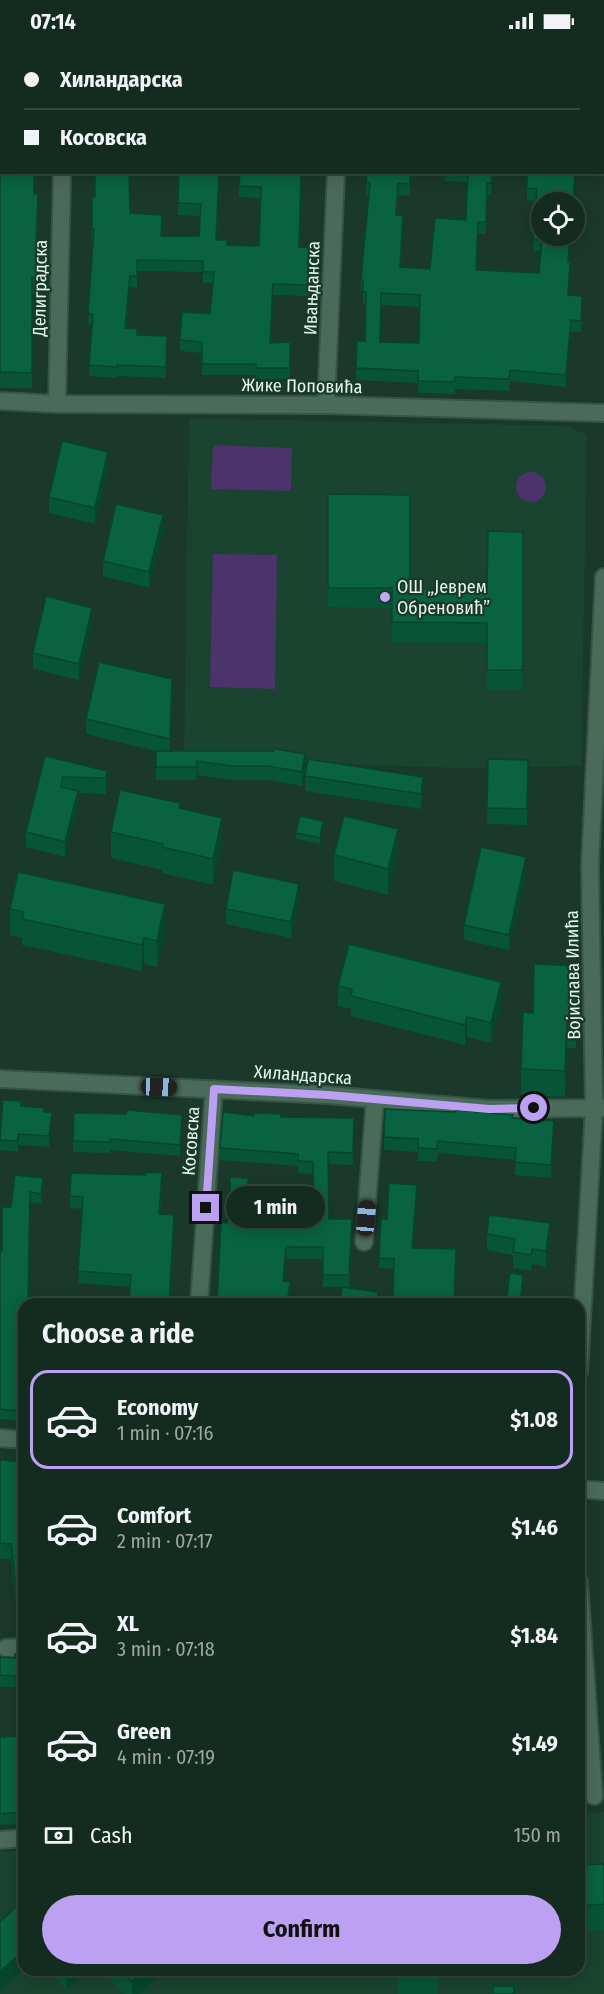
<!DOCTYPE html>
<meta charset="utf-8">
<style>
:root{--surface:#142b20;--page:#21372d;--text:#f1f3f6;--muted:#9da7a5;--line:#33473e;--accent:#bca0f2}
body{margin:0;font-family:"Fira Sans Condensed",sans-serif;background:var(--page);color:var(--text);height:100vh;display:flex;flex-direction:column;font-size:22px;white-space:nowrap}
*{box-sizing:border-box;margin:0}
p{font-size:20px;color:var(--muted)}
.icon{flex:none;width:33px;height:33px;fill:none;stroke:currentColor;stroke-width:2;stroke-linecap:round;stroke-linejoin:round}
.map{position:relative;flex:1;overflow:hidden}
.sheet{position:absolute;left:18px;top:1256px;width:567px;height:678px;display:flex;flex-direction:column;background:var(--surface);border-radius:18px;box-shadow:0 3px 15px #0003,0 0 0 2px var(--line)}
.sheet>*{flex:none}
.top-card{position:absolute;left:0px;top:0px;width:604px;height:132px;box-shadow:0 3px 15px #0003,0 0 0 2px var(--line);display:grid;align-content:center;height:132px;padding:0 24px;background:var(--surface)}
.controls{position:absolute;left:531px;top:150px;display:grid;gap:12px}
.controls a{display:grid;place-items:center;width:54px;height:54px;border-radius:50%;background:var(--surface);box-shadow:0 3px 15px #0003,0 0 0 2px var(--line);font-size:30px}
.end{position:absolute;width:27px;height:27px;margin:-14px;border:8px solid #bca0f2;background:#111;box-shadow:0 0 0 3px #111}
.from{border-radius:50%}
.bubble{position:absolute;height:42px;border-radius:21px;background:var(--surface);box-shadow:0 3px 15px #0003,0 0 0 2px var(--line);font-size:20px;font-weight:700;line-height:42px;text-align:center}
.car{position:absolute;width:18px;height:36px;margin:-18px -9px;border-radius:8px;box-shadow:0 0 4px 2px #0007;background:linear-gradient(#222 24%,#8ab4d8 0 40%,#222 0 76%,#8ab4d8 0 86%,#222 0)}
.top-card b{display:flex;align-items:center;gap:21px;height:57px;font-size:22px}
.top-card b+b{border-top:2px solid var(--line)}
.top-card i{width:15px;height:15px;background:var(--text)}
ul{padding:0;list-style:none}
li{display:flex;align-items:center;gap:18px;height:99px;margin:0 12px 9px;padding:0 12px;border:3px solid transparent;border-radius:18px}
li div{flex:1}
li b{display:block;font-size:22px}
li em{font-style:normal;font-weight:700}
li.selected{border-color:var(--accent)}
li>.icon{width:54px;height:54px;stroke-width:1.5}
h2{padding:0 24px;font-size:27px;line-height:72px}
.pay{display:flex;align-items:center;gap:15px;height:66px;padding:0 24px;font-size:22px}
.pay p{margin-inline-start:auto}
.primary-button{display:flex;gap:12px;margin-top:auto;padding:12px 24px}
.primary-button a{flex:1;height:69px;border-radius:36px;background:var(--accent);color:#111;font-size:24px;font-weight:700;line-height:69px;text-align:center}
.status{display:flex;justify-content:space-between;align-items:center;height:42px;padding:0 30px;background:var(--surface);direction:ltr}
.status svg{height:16px;fill:currentColor}
.map>svg:first-child{display:block}
.built{fill:#1a4330}
.green{fill:#4c336c}
.lines{fill:none;stroke-linecap:round;stroke-linejoin:round}
.minor-casing{stroke:#375446;stroke-width:20}
.tertiary-casing{stroke:#375446;stroke-width:20}
.minor{stroke:#4a6b5a;stroke-width:16}
.tertiary{stroke:#4a6b5a;stroke-width:16}
.wall{fill:#085438;fill-rule:evenodd}
.shaded-wall{fill:#06452e}
.building{fill:#096241;stroke:#06452e;stroke-width:1.5;fill-rule:evenodd}
.route{stroke:#bca0f2;stroke-width:8}
.poi-dot{fill:#c4a7f1;stroke:#1a392a;stroke-width:2}
.labels{text-anchor:middle;stroke-width:4.5;stroke-linejoin:round;paint-order:stroke}
.street-label{font-size:18px;fill:#e4f7ec;stroke:#1a392a}
.poi-label{font-size:18px;fill:#e4f7ec;stroke:#1a392a;text-anchor:start}
</style>
<div class="status"><b>07:14</b><svg viewBox="0 0 49 12"><path d="M0 12V9h3v3zM5 12V6h3v6zM10 12V3h3v9zM15 12V0h3v12zM26 1h20v11H26zM47 4h2v5h-2z"/></svg></div>
<div class="map">
<svg width="604" height="1952" viewBox="0 0 604 1952">
<rect width="100%" height="100%" fill="#1a392a"/>
<path class="built" d="M189,376l378,8 20,9 -6,331 -124,2 -273,-9z
M604,1770v182h-604v-142l24,-2v120h555v-156z"/>
<path class="green" d="M213,403l79,3 -1,43 -80,-2z
M516 445a15 15 0 1 1 30 0a15 15 0 1 1-30 0Z
M213,512l64,1 -2,134 -65,-2z"/>
<g class="lines">
<g class="minor-casing">
<path id="minor" d="M65,2v-2
M341,2v-2
M0,359l57,3 269,1 278,8
M57,362l5,-232
M326,363l10,-233
M0,1037l328,16 161,14 114,-1
M364,1200l11,-143
M199,1262l15,-215
M579,1330l15,-264 -4,-243 14,-288
M579,1540l15,214
M6,1606l18,-1
M0,1798l24,-2"/>
</g>
<g class="tertiary-casing">
<path id="tertiary" d="M0,1396l24,2
M579,1447l25,2"/>
</g>
<use href="#minor" class="minor"/>
<use href="#tertiary" class="tertiary"/>
</g>
<path class="wall" d="M0,0l2,2 36,166 -1,35h2l-1,48h-6v95h-32z
M99,0h99v2h-99z
M249,0h66v2h-66z
M301,130l-1,75 10,1 -1,48 -36,-1 -2,48 19,-1v37h-34v-4h-54v-22l-22,-2v-11l30,-26 3,-31h-10v-11l-66,-1v17l-7,-1 -4,42 11,6 30,1 -1,42 -49,-2v2l-28,-2 4,-51 -5,-1 6,-84h-2v-43l38,16 31,23h38l1,-20 -22,-1v-12l41,-30 -2,67 10,5 32,1 2,-48 -22,-1v-11z
M367,130h43v24l-12,-1 -1,20 6,12 -2,40 29,2 36,-49 2,-38 -23,-1v-9h48l-2,23h-4l-1,39h-8l-1,36 62,3 2,-22h-8l3,-50 -9,-1v-28l44,64 -2,26 1,12 -2,21 14,1 -1,36h-10l-5,55 -56,-6 -1,10 -54,-2v5l-37,-1v-10l-62,-3v-12l9,-27 1,-37h-3v-13h-2v-12l8,-84h-3zM381,263l39,2 -1,36 -39,-1z
M108,425l-13,57 -46,-11v-16z
M328,452l82,95h77l36,-57v158h-36v-47l-95,-1v-34l-64,-1z
M163,489l-14,57 -46,-12v-15z
M92,581l-13,57 -46,-11v-16z
M172,637l-2,72 135,17 -3,18 -34,-6h-36l-35,-5 -1,5h-40v-29l-70,-17v-15z
M45,714l62,15 -1,23 -28,-1v13l-13,51 -39,-10v-15z
M488,717l40,17 -1,49 -40,-1z
M305,734l118,16 -2,17 -116,-18z
M323,784l-3,18 -24,-5v-6z
M111,790l111,12 -9,41 -51,-12v-3l-51,-12z
M334,813h64l-10,40 -54,-14z
M526,831l-17,77 -45,-10v-15z
M299,858l-8,38 -65,-14v-15z
M10,867l155,21 -8,37 -13,-3 -2,7 -120,-26v-7l-12,-3z
M338,944l163,16 -10,41 -24,-6 -2,8 -114,-29v-7l-13,-3z
M578,950l-2,56h-9l-2,49 -44,-2v-26l12,-56z
M21,1064l23,6 8,11 -3,24 -31,-2v7l-18,-2v-10z
M254,1074l100,2 -1,47 -25,-1 1,55 23,12 -3,56h-26v-28h-37l-2,22 6,13 -41,-69h33l31,-11v-40l-15,-1v-7l-78,-6v-12z
M513,1076l41,15 -3,45 -36,-3v-15l-77,-7 -1,8h-19v-9l-34,-2v-13z
M182,1084l-2,30 -70,-6v3l-37,-1v-11z
M15,1133l28,13 -2,16 -11,-2 -6,102v112h-3v5l-21,-2v-168h2l9,-44z
M162,1143l-2,29 14,13 -4,77h-41l1,-17 -52,-4 4,-74 -12,-1v-12z
M417,1153l-23,74 -15,-1v-10l8,-39z
M487,1192l63,5 -4,28 -14,-3 -1,7 -18,-3v-13l-26,-5z
M0,1418l24,2v171l-4,1 -9,-75h-11z
M24,1612v66h-7l-1,-33h-16v-30l15,1z
M24,1694v88l-24,1v-88z
M604,1822v66l-25,2v-67z
M47,1928h40l-20,20z
M101,1928h60v3l-21,21h-15z
M397,1928h40v24h-39z"/>
<path class="shaded-wall" d="M575,130h1l-3,30z
M570,194h1l-3,38v-12z
M130,234v11l-5,53v-12z
M571,278v12l-5,55v-12z
M108,410v15l-13,57v-16z
M163,473v16l-14,57v-16z
M92,566v15l-13,57v-16z
M305,712v14l-3,18v-14z
M197,719v14l-1,5v-13z
M107,729v16l-1,7v-16z
M423,735v15l-2,17v-15z
M78,749v15l-13,51v-15z
M222,776v26l-9,41v-26z
M323,779v5l-3,18v-6z
M398,787v26l-10,40v-26z
M526,815v16l-17,77v-15z
M299,842v16l-8,38v-16z
M165,862v26l-8,37v-26z
M144,896v26l-2,7v-26z
M578,924v26l-2,56v-26z
M501,940v20l-10,41v-20z
M467,975v20l-2,8v-20z
M567,980v26l-2,49v-26z
M52,1070v11l-3,24v-11z
M182,1073v11l-2,30v-11z
M554,1079v12l-3,45v-13z
M43,1136v10l-2,16v-10z
M417,1143v10l-5,63v-10z
M174,1173l-4,89h-1z
M550,1181v16l-4,28v-16z
M286,1205v12l-3,34v-12z
M290,1240v12l-1,10h-2z
M24,1907v19l-24,24v-20z
M67,1928h20l-20,20z
M145,1928h16v3l-21,21h-8v-13z"/>
<path class="building" d="M0,0h38v2h-36v128h32v22h4l-2,51h3l-1,33 -6,-1v96l-32,-1z
M99,0h53v2h-53z
M266,0h42v2h-42z
M373,0h89v2h-89z
M500,0h78v2h-78z
M95,130h34l1,41 32,2 -1,21h38l2,-32 -23,-1 1,-31 40,1 -3,67h11v5l32,1 2,-59 -22,-1 1,-14h61l-2,75 11,1 -1,37 -36,-1 -3,59 20,-1v26h-34v-4h-54v-22l-22,-2 2,-28 28,2 4,-42h-11v-11l-66,-1v16h-7l-5,52 12,1v6l30,1 -1,31 -49,-2v2l-28,-2 4,-51 -5,-1 6,-84h-2v-32h3z
M367,130h43v12l-12,-1 -2,32h7l-3,52 30,2 5,-51 31,2 2,-48h24l-1,12 -4,-1 -1,39h-8l-2,48 63,3 3,-33 -9,-1 4,-50 -10,-1v-16h48l-2,30h-31v34h28l-2,26h2l-2,33 14,1 -1,25 -10,-1 -5,55 -56,-5 -1,9 -54,-2v5l-37,-1v-10l-62,-3 1,-27h8l1,-49h-3v-12l-2,-1 9,-96h-4zM381,251l39,2 -1,48 -39,-1z
M62,399l46,11 -13,56 -46,-11z
M328,452l82,1v94h77l1,-58 35,1v138h-36v-47l-95,-1v-34h-64z
M116,462l47,11 -14,57 -46,-11z
M46,554l46,12 -13,56 -46,-11z
M99,620l73,17 -2,60 -84,-20z
M275,707l30,5 -3,18 -34,-6h-36l-35,-5 -1,6h-40v-16h118z
M45,714l62,15 -1,7 -43,-1 -2,10 17,4 -13,51 -39,-10z
M308,717l115,18 -2,17 -116,-18z
M488,717l40,1 -1,49 -40,-1z
M120,748l60,13 -1,5 43,10 -9,41 -51,-12 1,-3 -52,-12z
M300,774l23,5 -3,17 -24,-5z
M344,774l54,13 -10,40 -54,-14z
M481,805l45,10 -17,78 -45,-10z
M233,828l66,14 -8,38 -65,-13z
M18,830l147,32 -8,37 -13,-3 -2,7 -120,-26 2,-7 -14,-3z
M349,902l152,38 -10,41 -24,-6 -2,8 -114,-29 1,-7 -14,-3z
M534,922l44,2 -2,56h-9l-2,49 -44,-2 2,-57 10,1z
M3,1058l18,1v5l23,2v4h8l-3,24 -31,-2v7l-18,-1z
M385,1067l71,3v-2l57,5 -1,3 42,3 -3,44 -36,-3 1,-14 -78,-7 -1,8 -19,-1v-9l-34,-2z
M127,1068l55,5 -2,30 -70,-6v3l-37,-1 1,-28 52,1z
M223,1070l31,4v-3l27,1v3l73,1 -1,35 -25,-1 1,67h23l-3,56h-26v-28h-37l-3,34 7,1 -3,22h-70l4,-82 6,1 1,-12h3l-1,-34 18,1 1,47h33v-11h32l-1,-52 -15,-1v-7l-78,-6z
M146,1130l16,1 -3,41 15,1 -5,89h-40l2,-29 -53,-4 5,-74 -13,-1 1,-23 75,2z
M15,1133l28,3 -2,16 -11,-2 -2,105h3l-1,7h-6v102h-3v5l-21,-2v-158h2v-44h9z
M389,1141l28,2 -5,63 44,1 -2,55h-61l1,-45 -15,-1 2,-39h6z
M489,1173l61,8 -4,28 -14,-2 -1,6 -18,-3 2,-13 -28,-5z
M510,1231l13,2 -3,29h-14z
M342,1245l36,5 -2,12h-36z
M0,1418l24,2v156h-4l-9,-74 -11,-1z
M15,1612h9v55h-7l-1,-33 -16,-1v-18l15,1z
M24,1694v76l-24,2v-77z
M604,1822v40l-25,2v-41z
M22,1859h2v48l-24,23v-50z
M121,1928h24l-13,11z
M399,1928h38v3l-38,3z
M493,1944h21v8h-21z"/>
<g class="lines">
<path class="route" d="M206,1166l8,-119 114,6 161,14 45,-1"/>
</g>
<circle class="poi-dot" cx="385" cy="555" r="6"/>
<g class="labels">
<g class="street-label">
<text transform="translate(40 246) rotate(-89)" y="6">Делиградска</text>
<text transform="translate(312 246) rotate(-88)" y="6">Ивањданска</text>
<text transform="translate(302 344) rotate(1)" y="6">Жике Поповића</text>
<text transform="translate(573 933) rotate(-91)" y="6">Војислава Илића</text>
<text transform="translate(303 1033) rotate(4)" y="6">Хиландарска</text>
<text transform="translate(191 1099) rotate(-86)" y="6">Косовска</text>
</g>
<g class="poi-label">
<text x="397" y="551">ОШ „Јеврем<tspan x="397" dy="21">Обреновић”</tspan></text>
</g>
</g>
</svg>
<div class="controls">
<a><svg class="icon" aria-label="locate" viewBox="0 0 24 24"><circle cx="12" cy="12" r="6"/><path d="M12 2v4M12 18v4M2 12h4M18 12h4"/></svg></a>
</div>
<i class="end from" style="left:534px;top:1066px"></i>
<i class="end" style="left:206px;top:1166px"></i>
<div class="bubble" style="left:226px;top:1144px;width:99px">1 min</div>
<i class="car" style="left:159px;top:1045px;rotate:92deg"></i>
<i class="car" style="left:366px;top:1176px;rotate:5deg"></i>
<div class="top-card">
<b><i class="from"></i>Хиландарска</b>
<b><i></i>Косовска</b>
</div>
<section class="sheet">
<h2>Choose a ride</h2>
<ul>
<li class="selected"><svg class="icon" aria-label="car" viewBox="0 0 24 24"><path d="M5 17H2v-5l4-1 3-4h7l3 4 3 1v5h-3M9 17h6M6 11h13"/><circle cx="7" cy="17" r="2"/><circle cx="17" cy="17" r="2"/></svg><div><b>Economy</b><p>1 min · 07:16</p></div><em>$1.08</em></li>
<li><svg class="icon" aria-label="car" viewBox="0 0 24 24"><path d="M5 17H2v-5l4-1 3-4h7l3 4 3 1v5h-3M9 17h6M6 11h13"/><circle cx="7" cy="17" r="2"/><circle cx="17" cy="17" r="2"/></svg><div><b>Comfort</b><p>2 min · 07:17</p></div><em>$1.46</em></li>
<li><svg class="icon" aria-label="car" viewBox="0 0 24 24"><path d="M5 17H2v-5l4-1 3-4h7l3 4 3 1v5h-3M9 17h6M6 11h13"/><circle cx="7" cy="17" r="2"/><circle cx="17" cy="17" r="2"/></svg><div><b>XL</b><p>3 min · 07:18</p></div><em>$1.84</em></li>
<li><svg class="icon" aria-label="car" viewBox="0 0 24 24"><path d="M5 17H2v-5l4-1 3-4h7l3 4 3 1v5h-3M9 17h6M6 11h13"/><circle cx="7" cy="17" r="2"/><circle cx="17" cy="17" r="2"/></svg><div><b>Green</b><p>4 min · 07:19</p></div><em>$1.49</em></li>
</ul>
<div class="pay"><svg class="icon" aria-label="cash" viewBox="0 0 24 24"><path d="M3 7h18v10H3z"/><circle cx="12" cy="12" r="2"/></svg>Cash<p>150 m</p></div>
<div class="primary-button"><a>Confirm</a></div>
</section>
</div>
